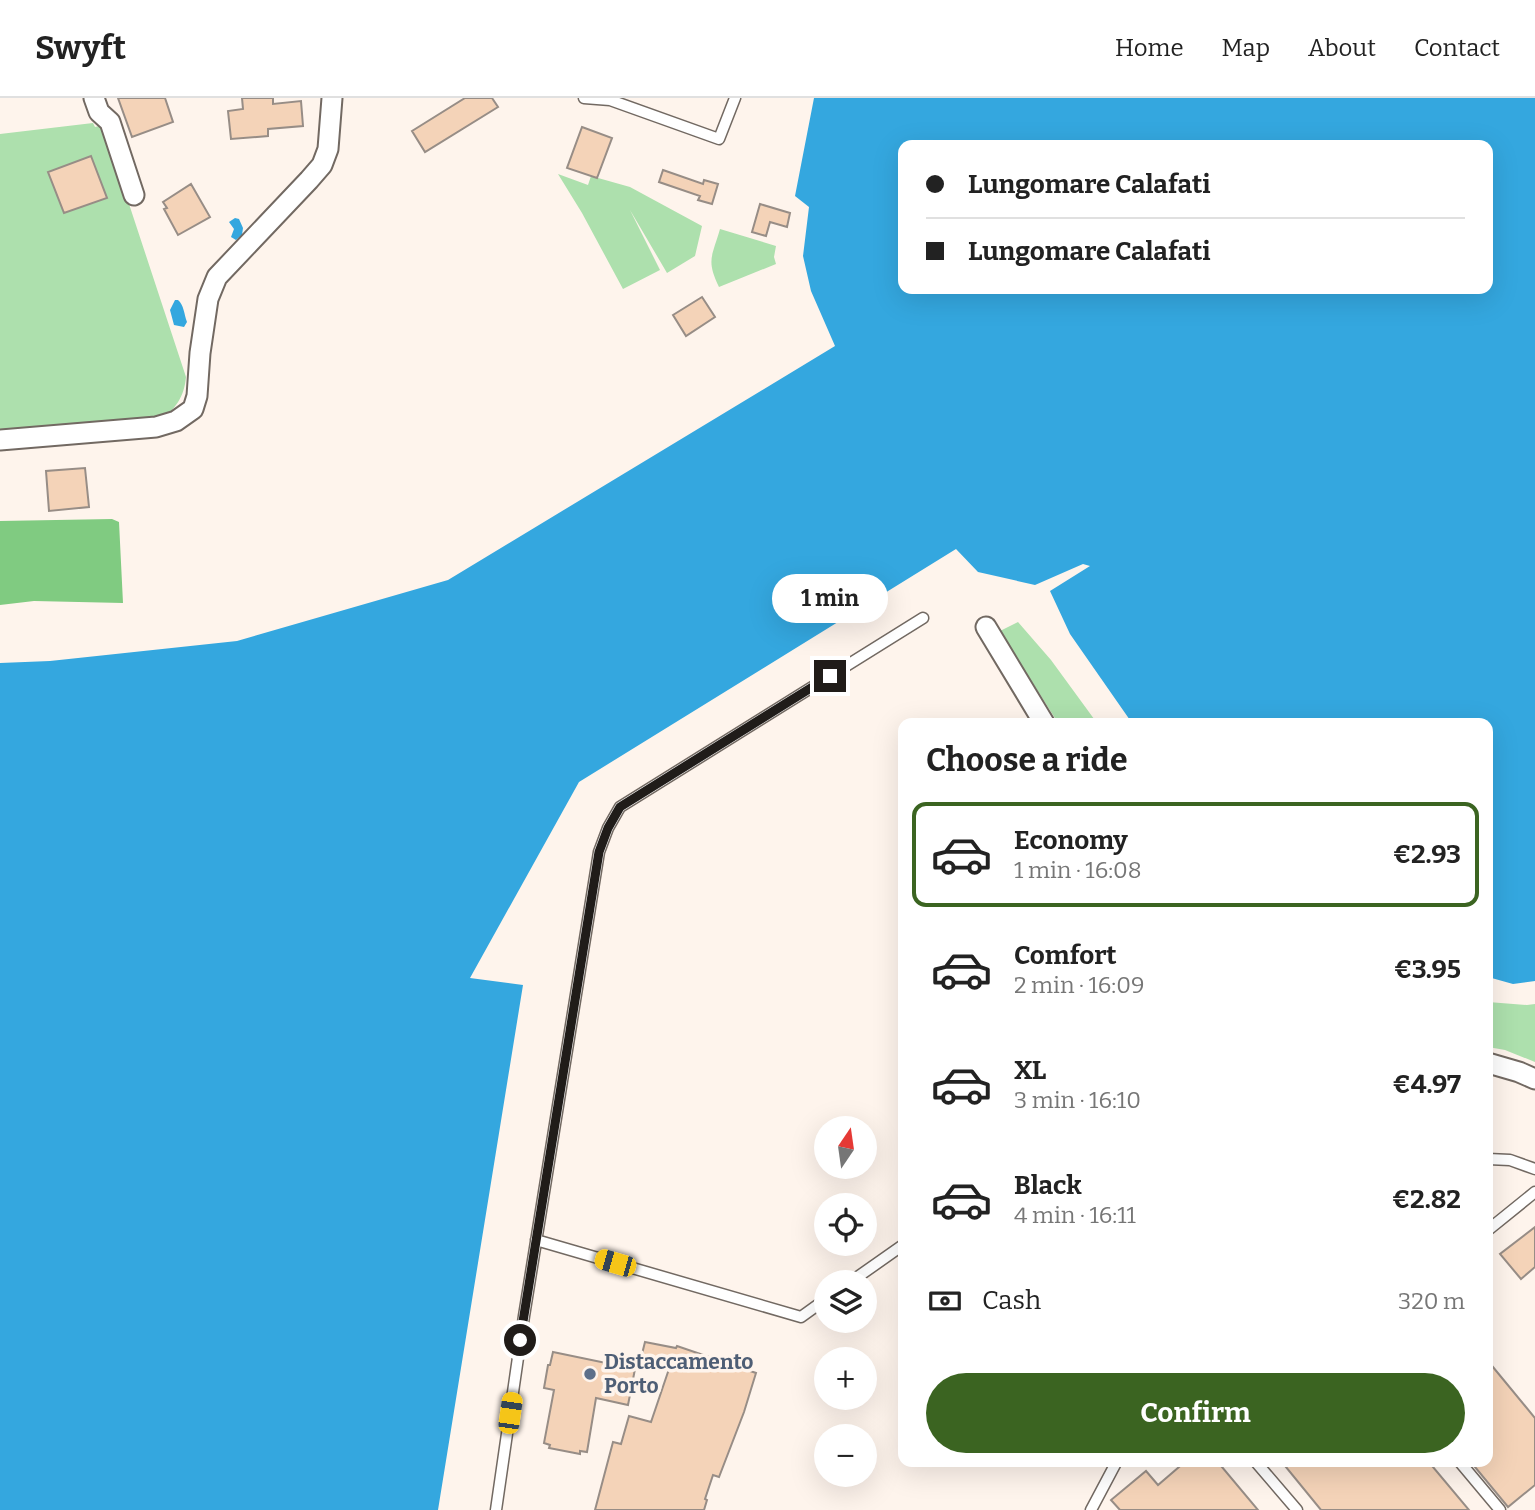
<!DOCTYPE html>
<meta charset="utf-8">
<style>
:root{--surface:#fff;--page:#f2f2f2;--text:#222;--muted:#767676;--line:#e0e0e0;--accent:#3b6421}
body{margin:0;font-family:Bitter,serif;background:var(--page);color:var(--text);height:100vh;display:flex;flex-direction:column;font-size:26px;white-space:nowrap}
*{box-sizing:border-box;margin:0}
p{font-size:23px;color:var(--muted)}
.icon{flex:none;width:38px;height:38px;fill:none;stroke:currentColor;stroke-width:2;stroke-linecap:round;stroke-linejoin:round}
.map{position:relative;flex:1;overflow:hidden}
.drawer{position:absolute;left:898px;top:620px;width:595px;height:749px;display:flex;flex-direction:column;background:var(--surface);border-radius:14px;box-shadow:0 7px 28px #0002}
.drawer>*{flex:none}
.banner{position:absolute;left:898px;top:42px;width:595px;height:154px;border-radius:14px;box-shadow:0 7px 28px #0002;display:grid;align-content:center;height:154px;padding:0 28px;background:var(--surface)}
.needle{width:46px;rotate:13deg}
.buttons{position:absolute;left:814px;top:1018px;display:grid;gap:14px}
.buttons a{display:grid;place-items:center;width:63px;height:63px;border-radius:50%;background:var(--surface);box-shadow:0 7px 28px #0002;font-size:35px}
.end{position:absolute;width:32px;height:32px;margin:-16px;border:9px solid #201c19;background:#fff;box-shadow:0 0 0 4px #fff}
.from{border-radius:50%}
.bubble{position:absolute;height:49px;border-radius:24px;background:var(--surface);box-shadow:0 7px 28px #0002;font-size:23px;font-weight:700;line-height:49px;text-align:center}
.car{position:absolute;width:21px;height:42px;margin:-21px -10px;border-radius:9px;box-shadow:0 0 5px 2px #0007;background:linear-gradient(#f5c518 24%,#345 0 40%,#f5c518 0 76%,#345 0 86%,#f5c518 0)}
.banner b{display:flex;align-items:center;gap:24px;height:66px;font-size:26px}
.banner b+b{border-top:2px solid var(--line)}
.banner i{width:18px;height:18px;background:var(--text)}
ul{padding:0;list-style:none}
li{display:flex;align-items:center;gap:21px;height:105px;margin:0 14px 10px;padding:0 14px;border:4px solid transparent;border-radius:14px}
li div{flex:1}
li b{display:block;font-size:26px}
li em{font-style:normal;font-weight:700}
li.on{border-color:var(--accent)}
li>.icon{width:63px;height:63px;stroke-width:1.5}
h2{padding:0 28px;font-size:32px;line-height:84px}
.pay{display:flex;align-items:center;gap:18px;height:77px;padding:0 28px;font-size:26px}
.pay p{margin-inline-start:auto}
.action{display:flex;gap:14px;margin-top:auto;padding:14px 28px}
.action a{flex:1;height:80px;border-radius:42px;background:var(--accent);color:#fff;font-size:28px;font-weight:700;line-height:80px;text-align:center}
header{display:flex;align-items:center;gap:42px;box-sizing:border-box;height:98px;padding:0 35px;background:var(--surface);border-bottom:2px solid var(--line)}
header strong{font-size:33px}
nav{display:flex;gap:38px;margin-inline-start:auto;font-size:24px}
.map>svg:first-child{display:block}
.green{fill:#ade0ad}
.forest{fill:#80cb81}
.water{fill:#34a7df;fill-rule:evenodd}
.building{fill:#f4d3b8;stroke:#978d86;stroke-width:2}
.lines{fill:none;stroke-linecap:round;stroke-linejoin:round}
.lane-casing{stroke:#726962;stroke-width:13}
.street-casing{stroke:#726962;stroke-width:23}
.lane{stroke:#fff;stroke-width:10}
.street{stroke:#fff;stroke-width:19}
.route{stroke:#201c19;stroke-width:9}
.service-dot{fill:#5c6f8a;stroke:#fef4ec;stroke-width:2.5}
.labels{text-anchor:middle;stroke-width:7;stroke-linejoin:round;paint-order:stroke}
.service-label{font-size:21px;font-weight:bold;fill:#4e5e75;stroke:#fef4ec;text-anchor:start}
</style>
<header>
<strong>Swyft</strong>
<nav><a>Home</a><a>Map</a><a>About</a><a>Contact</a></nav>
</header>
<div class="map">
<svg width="1535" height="1412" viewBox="0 0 1535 1412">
<rect width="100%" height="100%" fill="#fef4ec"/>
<path class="green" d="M93,25l2,4 8,-2 83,252c-2,20 -10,32 -27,44l-159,12v-299z
M558,76l30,11 3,-9 39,11 72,39 -7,30 -28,17 -37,-63 30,60 -37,19 -41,-76z
M720,131l56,17 -2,11 2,7 -57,23c-13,-27 -7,-30 1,-58z
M1018,524l33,38 46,63h-39l-58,-92z
M1488,904l39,3 8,-1v58l-30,-12 -17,-3z"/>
<path class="forest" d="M112,421l7,3 4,81 -89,-2 -34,4v-84z"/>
<path class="water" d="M814,0h721v883l-22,3 -25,-7v-254h-356l-62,-89 -20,-43 40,-25 -7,-2 -48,21 -57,-13 -22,-23 -377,233 -109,196 53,7 -85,525h-438v-847l50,-2 187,-20 211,-61 387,-234 -24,-55 -8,-35 6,-49 -14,-11zM903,47h585v144h-585z
M235,120l4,1 4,9 -1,7 -6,5 -5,-3 3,-8 -5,-7z
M175,202h3c6,5 6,14 9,22l-3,5 -10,-2 -4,-15z"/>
<path class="building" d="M118,0h47l8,24 -41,15z
M242,0h31v6l28,-3 2,25 -35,3v7l-37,3 -3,-28 15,-2z
M465,0h27l6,9 -73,45 -13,-21z
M582,29l30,11 -15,40 -30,-10z
M91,58l16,42 -43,15 -16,-41z
M663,72l40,14 1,-4 14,4 -6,20 -14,-4 2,-4 -41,-14z
M191,86l19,33 -32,18 -14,-26 3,-1 -4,-6z
M760,106l30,9 -3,14 -17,-5 -4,14 -14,-4z
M702,199l13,20 -29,19 -13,-21z
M85,370l4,39 -40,4 -3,-40z
M1535,1129v40l-14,12 -21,-25z
M645,1244l31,6 1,-2 79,27 -12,39 -25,65 -6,-2 -8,24 2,1 -3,10h-109l18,-68 8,2 8,-28 22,6 19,-56 -29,-8z
M553,1254l82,17 -7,36 -32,-7 -9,54 -7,-1v3l-31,-6 1,-3 -6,-2 10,-53 -10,-2 4,-23h2z
M1488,1263l47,57v67l-27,22 -38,-46h18z
M1186,1363h31l41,49h-138l-9,-10 35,-29 12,14z
M1281,1363h147l41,49h-148z"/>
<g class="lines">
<g class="lane-casing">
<path id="lane" d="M584,0l26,2 109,39 16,-41
M1488,1061l22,1 25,9
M1488,1132l47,-38
M536,1142l265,77 25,-18
M849,1185l54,-38
M1255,1363l42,49
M1459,1363l41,49
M496,1412l28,-194 75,-464 9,-24 12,-21 303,-189
M1091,1412l26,-49"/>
</g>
<g class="street-casing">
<path id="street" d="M94,0l5,14 11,10 24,73
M0,342l156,-13 20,-6 17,-12 4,-13 3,-43 8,-54 9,-22 92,-97 13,-15 6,-16 4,-51
M986,529l58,96
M1488,965l31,9 16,7"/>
</g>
<use href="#lane" class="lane"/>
<use href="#street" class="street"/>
</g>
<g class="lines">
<path class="route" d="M520,1242l79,-488 9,-24 12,-21 210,-131"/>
</g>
<circle class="service-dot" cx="590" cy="1276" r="7"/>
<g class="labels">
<g class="service-label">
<text x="604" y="1271">Distaccamento<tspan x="604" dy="24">Porto</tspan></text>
</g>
</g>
</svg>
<div class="buttons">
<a><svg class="needle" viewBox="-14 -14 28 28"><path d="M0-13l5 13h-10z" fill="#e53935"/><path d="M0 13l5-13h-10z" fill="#767676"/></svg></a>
<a><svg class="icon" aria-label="locate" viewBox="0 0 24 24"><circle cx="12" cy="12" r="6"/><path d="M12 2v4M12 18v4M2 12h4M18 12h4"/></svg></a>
<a><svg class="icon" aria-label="layers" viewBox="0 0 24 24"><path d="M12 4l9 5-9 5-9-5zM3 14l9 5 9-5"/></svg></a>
<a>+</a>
<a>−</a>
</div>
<i class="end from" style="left:520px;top:1242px"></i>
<i class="end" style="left:830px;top:578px"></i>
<div class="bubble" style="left:772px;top:476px;width:116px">1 min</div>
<i class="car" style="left:615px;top:1165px;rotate:286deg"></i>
<i class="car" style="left:510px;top:1315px;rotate:8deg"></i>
<div class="banner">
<b><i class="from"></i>Lungomare Calafati</b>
<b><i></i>Lungomare Calafati</b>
</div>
<section class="drawer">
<h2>Choose a ride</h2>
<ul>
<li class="on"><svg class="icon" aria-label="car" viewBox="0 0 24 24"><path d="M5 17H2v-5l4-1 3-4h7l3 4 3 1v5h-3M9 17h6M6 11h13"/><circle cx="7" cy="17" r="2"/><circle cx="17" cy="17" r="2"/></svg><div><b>Economy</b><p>1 min · 16:08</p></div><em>€2.93</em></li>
<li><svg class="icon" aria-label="car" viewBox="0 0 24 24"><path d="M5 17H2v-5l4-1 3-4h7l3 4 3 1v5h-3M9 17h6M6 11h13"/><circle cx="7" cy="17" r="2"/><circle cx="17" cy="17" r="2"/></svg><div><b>Comfort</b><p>2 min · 16:09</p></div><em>€3.95</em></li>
<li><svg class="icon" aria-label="car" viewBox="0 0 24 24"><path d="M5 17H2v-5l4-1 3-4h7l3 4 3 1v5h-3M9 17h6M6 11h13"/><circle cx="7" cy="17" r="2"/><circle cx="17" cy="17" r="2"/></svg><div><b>XL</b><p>3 min · 16:10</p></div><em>€4.97</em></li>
<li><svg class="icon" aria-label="car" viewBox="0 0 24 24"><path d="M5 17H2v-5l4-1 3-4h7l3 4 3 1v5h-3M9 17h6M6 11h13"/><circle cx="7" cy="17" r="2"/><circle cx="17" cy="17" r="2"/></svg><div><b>Black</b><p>4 min · 16:11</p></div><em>€2.82</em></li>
</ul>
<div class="pay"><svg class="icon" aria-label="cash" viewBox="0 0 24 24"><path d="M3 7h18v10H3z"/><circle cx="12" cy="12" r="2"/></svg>Cash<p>320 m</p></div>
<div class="action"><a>Confirm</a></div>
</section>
</div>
